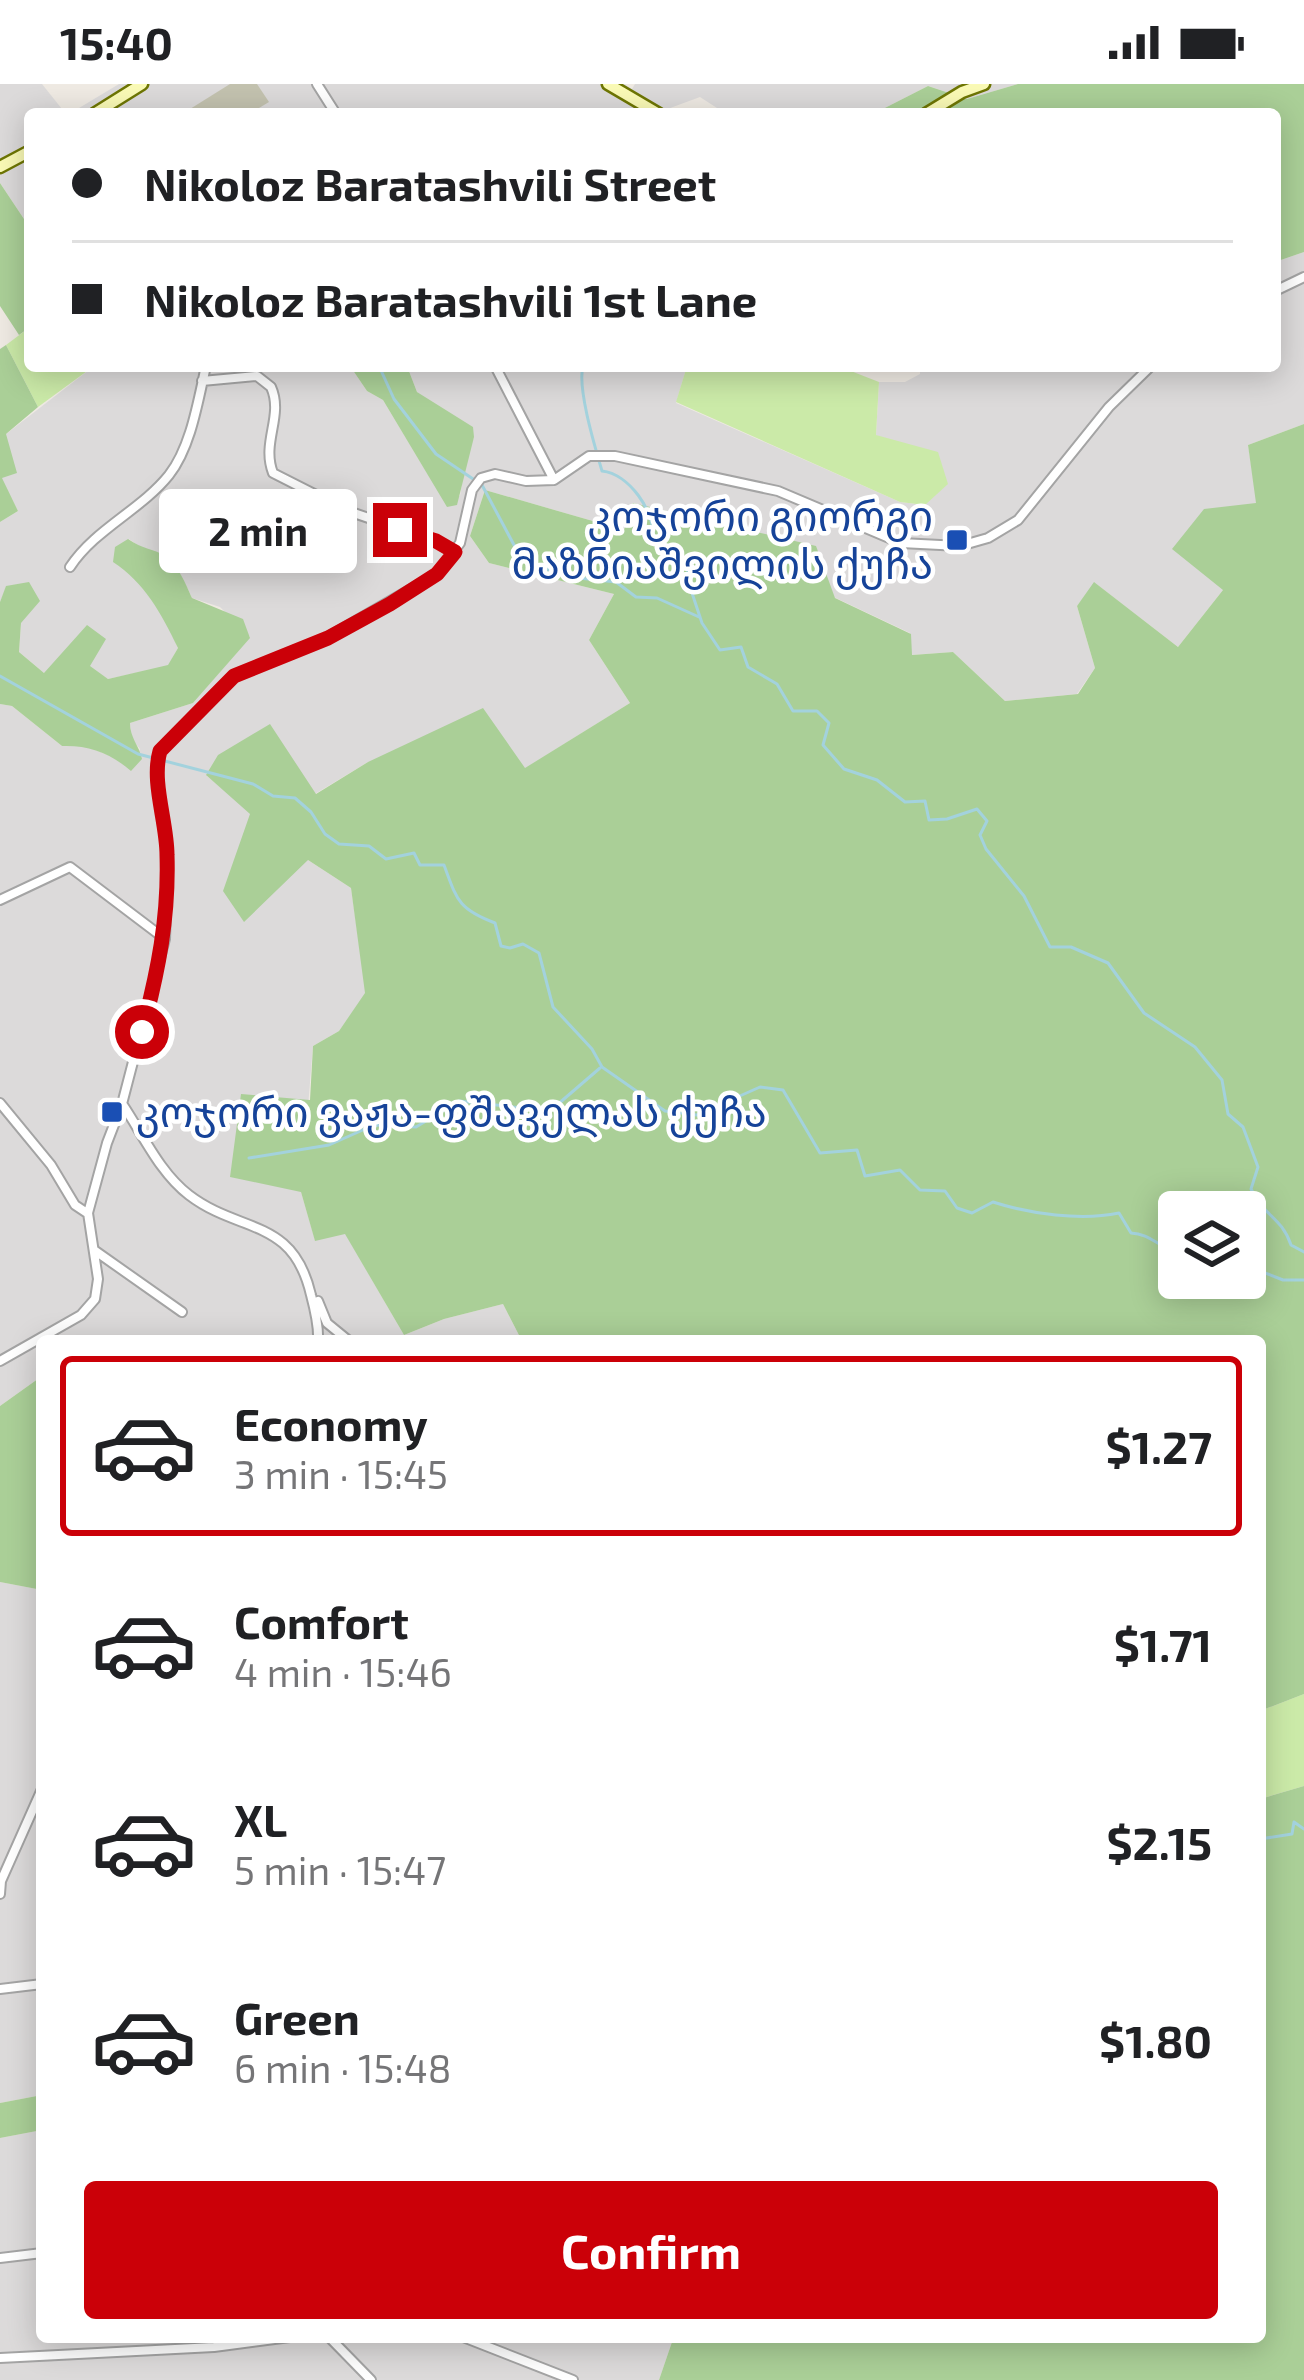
<!DOCTYPE html>
<meta charset="utf-8">
<style>
:root{--surface:#fff;--page:#f6f6f6;--text:#202124;--muted:#757577;--line:#e0e0e0;--accent:#cb0008}
body{margin:0;font-family:"Exo 2","Noto Sans Georgian",sans-serif;background:var(--page);color:var(--text);height:100vh;display:flex;flex-direction:column;font-size:45px;white-space:nowrap}
*{box-sizing:border-box;margin:0}
p{font-size:39px;color:var(--muted)}
.icon{flex:none;width:66px;height:66px;fill:none;stroke:currentColor;stroke-width:2;stroke-linecap:round;stroke-linejoin:round}
.map{position:relative;flex:1;overflow:hidden}
.side{position:absolute;left:36px;top:1251px;width:1230px;height:1008px;display:flex;flex-direction:column;background:var(--surface);border-radius:12px;box-shadow:0 6px 30px #0003}
.side>*{flex:none}
.hud{position:absolute;left:24px;top:24px;width:1257px;height:264px;border-radius:12px;box-shadow:0 6px 30px #0003;display:grid;align-content:center;height:264px;padding:0 48px;background:var(--surface)}
.buttons{position:absolute;left:1158px;top:1107px;display:grid;gap:24px}
.buttons a{display:grid;place-items:center;width:108px;height:108px;border-radius:12px;background:var(--surface);box-shadow:0 6px 30px #0003;font-size:60px}
.end{position:absolute;width:54px;height:54px;margin:-27px;border:15px solid #cb0008;background:#fff;box-shadow:0 0 0 6px #fff}
.from{border-radius:50%}
.bubble{position:absolute;height:84px;border-radius:12px;background:var(--surface);box-shadow:0 6px 30px #0003;font-size:39px;font-weight:700;line-height:84px;text-align:center}
.hud b{display:flex;align-items:center;gap:42px;height:114px;font-size:45px}
.hud b+b{border-top:3px solid var(--line)}
.hud i{width:30px;height:30px;background:var(--text)}
ul{padding:21px 0 0;list-style:none}
li{display:flex;align-items:center;gap:36px;height:180px;margin:0 24px 18px;padding:0 24px;border:6px solid transparent;border-radius:12px}
li div{flex:1}
li b{display:block;font-size:45px}
li em{font-style:normal;font-weight:700}
li.current{border-color:var(--accent)}
li>.icon{width:108px;height:108px;stroke-width:1.5}
.cta{display:flex;gap:24px;margin-top:auto;padding:24px 48px}
.cta a{flex:1;height:138px;border-radius:12px;background:var(--accent);color:#fff;font-size:48px;font-weight:700;line-height:138px;text-align:center}
.status{display:flex;justify-content:space-between;align-items:center;height:84px;padding:0 60px;background:var(--surface);direction:ltr}
.status svg{height:33px;fill:currentColor}
.map>svg:first-child{display:block}
.residential{fill:#dcdada}
.construction{fill:#c3c2af}
.grass{fill:#cbeaa8}
.forest{fill:#aacf97;fill-rule:evenodd}
.lines{fill:none;stroke-linecap:round;stroke-linejoin:round}
.stream{stroke:#a3d2dd;stroke-width:3}
.street-casing{stroke:#a4a4a4;stroke-width:12}
.secondary-casing{stroke:#6e7603;stroke-width:15}
.street{stroke:#fff;stroke-width:8}
.secondary{stroke:#fafab6;stroke-width:10}
.route{stroke:#cb0008;stroke-width:15}
.transit-dot{fill:#1a4fb4;stroke:#fff;stroke-width:4.5}
.labels{text-anchor:middle;stroke-width:9;stroke-linejoin:round;paint-order:stroke}
.transit-label{font-size:42px;fill:#164399;stroke:#fff;text-anchor:end}
</style>
<div class="status"><b>15:40</b><svg viewBox="0 0 49 12"><path d="M0 12V9h3v3zM5 12V6h3v6zM10 12V3h3v9zM15 12V0h3v12zM26 1h20v11H26zM47 4h2v5h-2z"/></svg></div>
<div class="map">
<svg width="1304" height="2296" viewBox="0 0 1304 2296">
<rect width="100%" height="100%" fill="#efeae3"/>
<path class="residential" d="M0,0h42l24,30h-36v114l-30,-45z
M119,0h505l8,5 3,-5h383l-51,15 -39,-13 -55,28h-121l-35,-6 -17,-11 -46,17h-585z
M1304,168v172l-56,21 9,58 -34,87 -45,57 -83,-64 -18,23 18,62 -18,26 -72,7 -52,-49 -42,3 -1,-22 -276,-130 -10,27 -139,-40 -15,46 19,27 125,31 -25,46 41,63 -106,66 -156,-7 -53,32 -108,-18 101,84 43,28 15,105 -27,38 -26,15 -12,146 14,48 30,-7 59,102 40,-16 59,-15 19,37h-480v35l-42,30v-702l12,2 50,40 21,-1 35,14 13,11 9,-21 -9,-11 -1,-15 63,-20 57,-66 -30,-30 -28,-9 -10,-21 -53,-38 7,38 25,33 17,38 -10,18 -60,13 -19,-12 -45,6 -25,-21 2,-29 -14,-37 -7,16v-80l18,-11 -17,-33 5,-44 88,-68h256l17,25 16,9 44,73 33,23 6,-38 8,-21 -57,-45 -10,-26h280l-11,37 224,99 25,3 -49,-70 3,-53h26l15,-8v-8h355v-104z
M0,1498l42,8v505l-42,8z
M42,2046v207h617l13,5 -13,38h-659v-242z"/>
<path class="construction" d="M230,0h27l12,18 -20,12h-56l-3,-5z"/>
<path class="grass" d="M30,243v39h64l-56,41 -32,-62z
M687,282h151l41,16 -3,53 62,17 10,32 -23,21 -25,-3 -224,-100z
M1304,1610v92l-44,13v-88z"/>
<path class="forest" d="M1018,0h286v168l-29,10v-148h-402l55,-28 39,13z
M0,99l30,45v99l-11,8 -19,-29z
M6,261l32,62 -32,27 11,39 -15,5 16,33 -18,11v-173z
M350,282h57l10,26 56,35 1,10 -17,68 -10,2 -64,-107 -16,-9z
M1304,340v1270l-44,17v-370h-738l-19,-37 -59,15 -40,16 -59,-101 -30,7 -14,-49 -71,-15 11,-83 69,6 3,-54 26,-15 26,-38 -14,-105 -43,-28 -64,62 -21,-31 27,-77 -44,-39 12,-20 52,-31 46,70 52,-32 115,-54 42,60 105,-65 -41,-63 25,-46 -125,-31 -19,-27 15,-46 139,40 9,-27 183,43 19,52 76,36 1,21 41,-3 52,49 73,-7 17,-26 -18,-62 17,-24 84,65 45,-57 -51,-41 32,-40 52,-6 -8,-58zM1179,1128h66v66h-66z
M128,455c14,10 27,10 37,17 13,8 21,29 27,42l51,21 7,19 -57,65 -63,20c0,15 9,22 12,36l-11,12c-21,-18 -42,-26 -69,-25l-50,-40 -12,-2v-102l6,-16 23,-4 11,19 -19,22 -2,29 25,21 43,-48 19,14 -16,27 18,13 60,-14 10,-17c-17,-35 -33,-65 -65,-86l2,-15z
M42,1292v214l-42,-8v-176z
M1304,1702v594h-645l13,-38 -13,-5h601v-538z
M42,2011v35l-42,8v-35z"/>
<g class="lines">
<path class="stream" d="M379,282l15,33 42,55 46,31 40,75 47,17 47,5 20,15 21,1 42,19
M583,282c-6,22 12,81 19,105 27,3 53,40 51,67l16,20 18,4 2,22 13,39 18,27 21,-3 7,20 29,17 16,27h24l12,12 -6,22 21,24 33,11 28,22 20,-1 4,19 18,-1 30,-10 10,12 -7,14 6,14 38,47 26,51h21l37,16 36,50 51,34 27,33 6,34 15,13 15,40 -7,22c13,28 30,27 40,56l13,7
M0,592l138,78 115,30 20,12 22,2 16,14 14,22 14,10 30,2 17,13 28,-6 6,12h24c13,35 14,44 51,58l6,23 9,2 13,-4 16,9 14,54 39,42 10,18 63,44 32,4 63,-28 23,3 37,63 37,-3 8,26 35,-6 20,20 25,1 12,17 15,5 21,-11c37,12 88,19 126,11l12,20c23,1 29,19 48,15
M249,1074l80,-13 45,-20 42,2 43,-26 91,10 50,-43
M1245,1181l38,15h21
M1260,1755l32,-5 2,-12 10,7"/>
<g class="street-casing">
<path id="street" d="M317,0l19,30
M1275,207l29,-14
M495,282l59,114
M202,297l55,-5 14,11c13,29 -10,55 2,86l75,38 88,30 19,11
M70,483c25,-38 71,-57 99,-92 22,-28 29,-74 37,-109
M0,816l70,-33 95,72
M0,1019l51,62 24,40 12,8
M123,1021c20,30 37,68 66,90 51,39 104,22 122,100 4,15 8,31 7,46
M94,1166l88,62
M318,1217l9,22 22,18
M0,1277l81,-46 14,-16 3,-20 -10,-66 19,-70 15,-39 43,-165 3,-88 -12,-83 4,-17 74,-75 94,-39 109,-63 23,-31 12,-53 9,-12 14,-4 31,7 28,-1 35,-24h26l163,35 123,52 59,3 28,-8 30,-18 91,-113 42,-41
M0,1810l1,-13 41,-92
M0,1905l42,-5
M0,2174l42,-5
M329,2253l42,43
M463,2253l110,43
M0,2274l214,-11 76,-10"/>
</g>
<g class="secondary-casing">
<path id="secondary" d="M608,0l51,30
M94,30l48,-30
M926,30l36,-22 22,-8
M0,83l30,-16"/>
</g>
<use href="#street" class="street"/>
<use href="#secondary" class="secondary"/>
</g>
<g class="lines">
<path class="route" d="M142,948c16,-60 27,-115 25,-177 0,-33 -16,-73 -7,-104l74,-75 94,-38 62,-34 47,-30 18,-22 -19,-11 -36,-11"/>
</g>
<g class="transit-dot">
<rect x="945" y="444" width="24" height="24" rx="6"/>
<rect x="100" y="1016" width="24" height="24" rx="6"/>
</g>
<g class="labels">
<g class="transit-label">
<text x="933" y="447">კოჯორი გიორგი<tspan x="933" dy="48">მაზნიაშვილის ქუჩა</tspan></text>
<text x="136" y="1043" text-anchor="start">კოჯორი ვაჟა-ფშაველას ქუჩა</text>
</g>
</g>
</svg>
<div class="buttons">
<a><svg class="icon" aria-label="layers" viewBox="0 0 24 24"><path d="M12 4l9 5-9 5-9-5zM3 14l9 5 9-5"/></svg></a>
</div>
<i class="end from" style="left:142px;top:948px"></i>
<i class="end" style="left:400px;top:446px"></i>
<div class="bubble" style="left:159px;top:405px;width:198px">2 min</div>
<div class="hud">
<b><i class="from"></i>Nikoloz Baratashvili Street</b>
<b><i></i>Nikoloz Baratashvili 1st Lane</b>
</div>
<section class="side">
<ul>
<li class="current"><svg class="icon" aria-label="car" viewBox="0 0 24 24"><path d="M5 17H2v-5l4-1 3-4h7l3 4 3 1v5h-3M9 17h6M6 11h13"/><circle cx="7" cy="17" r="2"/><circle cx="17" cy="17" r="2"/></svg><div><b>Economy</b><p>3 min · 15:45</p></div><em>$1.27</em></li>
<li><svg class="icon" aria-label="car" viewBox="0 0 24 24"><path d="M5 17H2v-5l4-1 3-4h7l3 4 3 1v5h-3M9 17h6M6 11h13"/><circle cx="7" cy="17" r="2"/><circle cx="17" cy="17" r="2"/></svg><div><b>Comfort</b><p>4 min · 15:46</p></div><em>$1.71</em></li>
<li><svg class="icon" aria-label="car" viewBox="0 0 24 24"><path d="M5 17H2v-5l4-1 3-4h7l3 4 3 1v5h-3M9 17h6M6 11h13"/><circle cx="7" cy="17" r="2"/><circle cx="17" cy="17" r="2"/></svg><div><b>XL</b><p>5 min · 15:47</p></div><em>$2.15</em></li>
<li><svg class="icon" aria-label="car" viewBox="0 0 24 24"><path d="M5 17H2v-5l4-1 3-4h7l3 4 3 1v5h-3M9 17h6M6 11h13"/><circle cx="7" cy="17" r="2"/><circle cx="17" cy="17" r="2"/></svg><div><b>Green</b><p>6 min · 15:48</p></div><em>$1.80</em></li>
</ul>
<div class="cta"><a>Confirm</a></div>
</section>
</div>
